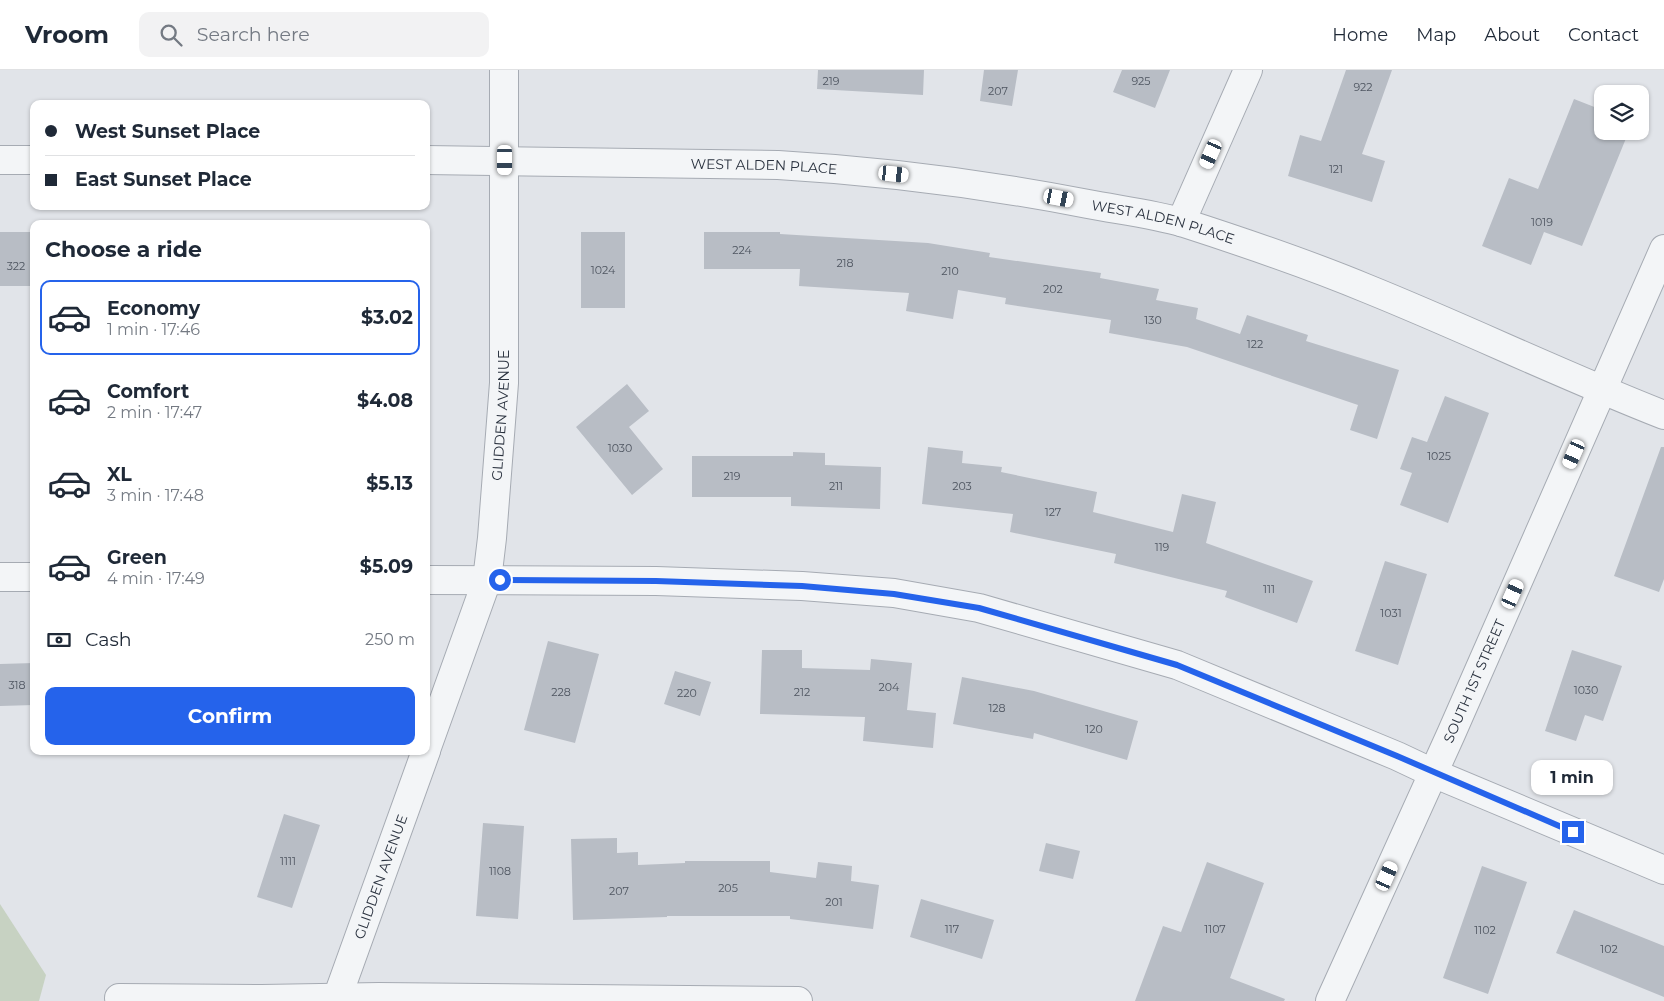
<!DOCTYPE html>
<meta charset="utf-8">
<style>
:root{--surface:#fff;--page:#f2f2f3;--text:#1f2937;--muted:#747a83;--line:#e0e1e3;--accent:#2563eb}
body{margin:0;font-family:Montserrat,sans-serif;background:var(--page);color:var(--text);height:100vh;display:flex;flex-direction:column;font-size:19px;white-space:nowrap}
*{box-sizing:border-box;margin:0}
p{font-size:16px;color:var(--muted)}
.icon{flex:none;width:28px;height:28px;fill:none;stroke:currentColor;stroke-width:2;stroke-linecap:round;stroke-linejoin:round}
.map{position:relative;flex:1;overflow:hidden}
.drawer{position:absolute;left:30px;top:150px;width:400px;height:535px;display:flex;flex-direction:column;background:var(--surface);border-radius:10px;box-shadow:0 1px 4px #0004}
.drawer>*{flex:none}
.guide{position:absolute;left:30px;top:30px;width:400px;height:110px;border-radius:10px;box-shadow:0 1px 4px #0004;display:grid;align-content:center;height:110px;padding:0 15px;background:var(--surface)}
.fabs{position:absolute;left:1594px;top:15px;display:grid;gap:10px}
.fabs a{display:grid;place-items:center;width:55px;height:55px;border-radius:10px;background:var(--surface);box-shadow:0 1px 4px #0004;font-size:25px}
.end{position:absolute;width:22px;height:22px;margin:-11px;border:6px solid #2563eb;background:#fff;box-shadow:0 0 0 2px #fff}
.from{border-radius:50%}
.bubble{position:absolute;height:35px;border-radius:10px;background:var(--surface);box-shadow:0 1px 4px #0004;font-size:16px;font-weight:700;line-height:35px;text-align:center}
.car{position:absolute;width:15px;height:30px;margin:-15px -8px;border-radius:6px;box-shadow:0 0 4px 1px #0007;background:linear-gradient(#fff 24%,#345 0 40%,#fff 0 76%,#345 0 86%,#fff 0)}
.guide b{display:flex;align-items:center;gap:18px;height:48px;font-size:19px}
.guide b+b{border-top:1px solid var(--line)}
.guide i{width:12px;height:12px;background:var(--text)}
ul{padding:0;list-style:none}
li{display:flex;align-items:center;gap:15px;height:75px;margin:0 10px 8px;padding:0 5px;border:2px solid transparent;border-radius:10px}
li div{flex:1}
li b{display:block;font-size:19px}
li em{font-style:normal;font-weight:700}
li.selected{border-color:var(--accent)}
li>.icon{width:45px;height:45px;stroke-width:1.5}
h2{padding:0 15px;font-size:22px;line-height:60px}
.pay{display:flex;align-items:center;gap:12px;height:55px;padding:0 15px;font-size:19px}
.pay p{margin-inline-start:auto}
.primary-button{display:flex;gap:10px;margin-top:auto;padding:10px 15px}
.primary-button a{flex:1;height:58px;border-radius:10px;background:var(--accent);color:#fff;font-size:20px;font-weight:700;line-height:58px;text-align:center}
header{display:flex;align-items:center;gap:30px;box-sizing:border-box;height:70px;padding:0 25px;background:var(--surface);border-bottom:1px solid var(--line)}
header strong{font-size:24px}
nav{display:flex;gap:28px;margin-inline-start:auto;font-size:18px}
.search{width:350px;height:45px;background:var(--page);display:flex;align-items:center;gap:12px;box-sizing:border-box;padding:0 18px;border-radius:10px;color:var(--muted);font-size:19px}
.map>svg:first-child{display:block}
.green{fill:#c7d2c2}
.building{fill:#b8bdc5}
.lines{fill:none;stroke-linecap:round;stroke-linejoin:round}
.minor-casing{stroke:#a6abb3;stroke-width:30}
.minor{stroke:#f3f5f7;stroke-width:28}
.route{stroke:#2563eb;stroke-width:6}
.labels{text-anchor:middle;stroke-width:4.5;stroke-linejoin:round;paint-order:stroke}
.number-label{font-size:11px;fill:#4e5560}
.street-label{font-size:14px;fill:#2a323f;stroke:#f0f3f6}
</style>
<header>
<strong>Vroom</strong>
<div class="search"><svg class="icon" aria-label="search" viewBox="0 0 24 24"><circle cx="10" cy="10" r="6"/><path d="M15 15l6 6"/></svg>Search here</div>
<nav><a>Home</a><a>Map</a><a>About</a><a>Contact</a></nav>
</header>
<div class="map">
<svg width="1664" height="931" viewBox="0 0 1664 931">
<rect width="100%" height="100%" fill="#e1e4e9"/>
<path class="green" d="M0,834l46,71 -7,26h-39z"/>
<path class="building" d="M818,0h106l-1,25 -106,-6z
M984,0h34l-6,36 -32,-5z
M1122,0h48l-15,38 -42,-16z
M1346,0h46l-30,84 23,7 -13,41 -84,-26 12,-41 21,6z
M1574,29l28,11v21h27l-47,115 -38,-14 -13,33 -49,-19 27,-68 29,11z
M0,162h34v54h-34z
M581,162h44v76h-44z
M704,162h76v2l148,9 62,10 -1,4 112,16 -1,5 59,11 -3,11 42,8 -2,11 44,15 7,-19 61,20 -2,6 93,29 -22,69 -27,-9 8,-25 -171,-58 -78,-14 2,-13 -106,-16 1,-6 -48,-8 -5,29 -47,-8 3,-18 -110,-7 1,-17h-96z
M627,314l22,27 -20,16 34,42 -31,26 -56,-68z
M1445,326l44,17 -41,110 -48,-18 12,-32 -12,-4 12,-32 15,5z
M928,377l35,4 -1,12 40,4 -1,5 96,20 -4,20 80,20 9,-38 34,8 -10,41 107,38 -16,42 -72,-26 2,-6 -113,-28 2,-9 -106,-22 3,-18 -91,-10z
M1661,377h3v132l-5,13 -45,-16z
M793,382l32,1v12l56,2 -1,42 -89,-3v-9h-99v-41h101z
M1385,491l42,13 -29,91 -43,-14z
M548,571l51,13 -24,89 -51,-13z
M762,580h40v18l68,2 1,-11 41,4 -5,47 29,3 -3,35 -70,-7 2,-24 -105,-3z
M1572,580l50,16 -19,55 -18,-6 -9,26 -31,-10z
M34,593v42l-34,1v-42z
M675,601l36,11 -11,34 -36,-12z
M962,607l72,14 104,30 -11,39 -93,-27 -1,6 -80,-15z
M284,744l36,11 -28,83 -35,-11z
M483,753l41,3 -6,93 -42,-3z
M617,768v15l21,-1v13l47,-2v-2h85v11l46,6 2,-16 34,4 -1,15 28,4 -6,44 -83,-10v-3h-123v1l-94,3 -2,-81z
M1046,773l34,8 -7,28 -34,-8z
M1207,792l57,21 -34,95 55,21 -1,2h-149l28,-75 18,6z
M1482,796l45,16 -39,112 -45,-16z
M921,829l73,21 -12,39 -72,-22z
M1574,840l90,36v51l-108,-44z"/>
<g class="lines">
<g class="minor-casing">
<g id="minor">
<path d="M0,90h34"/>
<path id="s1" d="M426,90l352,5c104,6 207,19 310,39 31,6 65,10 96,19 62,20 124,41 184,66 99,40 196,87 296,126"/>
<path d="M1181,152l67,-152"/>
<path d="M0,507h34"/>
<path d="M426,510l230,1 146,5 92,7 85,15 198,57 220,91 36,17 231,97"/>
<path id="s2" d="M426,680l61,-170 5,-42 12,-155v-313"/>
<path d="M119,928l143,1 117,-2 419,4"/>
<path id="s3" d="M336,931l90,-250"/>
<path id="s4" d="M1330,931l121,-267 213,-485"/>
</g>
</g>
<use href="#minor" class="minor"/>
</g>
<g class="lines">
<path class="route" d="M500,510l156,1 146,5 92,8 85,14 198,57 220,91 176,76"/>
</g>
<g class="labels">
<g class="number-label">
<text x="831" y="15">219</text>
<text x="1141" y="15">925</text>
<text x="1363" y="21">922</text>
<text x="998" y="25">207</text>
<text x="1336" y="103">121</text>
<text x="1542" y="156">1019</text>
<text x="742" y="184">224</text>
<text x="845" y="197">218</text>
<text x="16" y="200">322</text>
<text x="603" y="204">1024</text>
<text x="950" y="205">210</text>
<text x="1053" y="223">202</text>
<text x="1153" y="254">130</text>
<text x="1255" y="278">122</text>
<text x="620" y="382">1030</text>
<text x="1439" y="390">1025</text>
<text x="732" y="410">219</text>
<text x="836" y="420">211</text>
<text x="962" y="420">203</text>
<text x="1053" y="446">127</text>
<text x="1162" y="481">119</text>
<text x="1269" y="523">111</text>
<text x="1391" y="547">1031</text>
<text x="17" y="619">318</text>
<text x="889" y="621">204</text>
<text x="1586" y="624">1030</text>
<text x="561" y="626">228</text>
<text x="802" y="626">212</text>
<text x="687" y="627">220</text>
<text x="997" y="642">128</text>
<text x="1094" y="663">120</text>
<text x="288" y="795">1111</text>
<text x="500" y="805">1108</text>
<text x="728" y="822">205</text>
<text x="619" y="825">207</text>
<text x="834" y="836">201</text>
<text x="952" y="863">117</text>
<text x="1215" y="863">1107</text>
<text x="1485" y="864">1102</text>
<text x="1609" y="883">102</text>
</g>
<g class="street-label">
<text dy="5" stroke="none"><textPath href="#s1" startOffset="338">WEST ALDEN PLACE</textPath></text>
<text dy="5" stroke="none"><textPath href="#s1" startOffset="742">WEST ALDEN PLACE</textPath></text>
<text dy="5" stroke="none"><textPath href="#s2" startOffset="346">GLIDDEN AVENUE</textPath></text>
<text dy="5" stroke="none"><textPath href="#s4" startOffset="351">SOUTH 1ST STREET</textPath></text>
<text dy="5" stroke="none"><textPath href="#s3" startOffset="132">GLIDDEN AVENUE</textPath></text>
</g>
</g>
</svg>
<div class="fabs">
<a><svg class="icon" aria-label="layers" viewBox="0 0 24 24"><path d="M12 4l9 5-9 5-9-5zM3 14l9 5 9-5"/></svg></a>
</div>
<i class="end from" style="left:500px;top:510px"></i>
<i class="end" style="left:1573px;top:762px"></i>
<div class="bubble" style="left:1531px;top:690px;width:82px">1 min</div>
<i class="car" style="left:1211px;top:84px;rotate:204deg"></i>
<i class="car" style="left:505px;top:90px;rotate:180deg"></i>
<i class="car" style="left:894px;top:104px;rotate:96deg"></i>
<i class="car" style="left:1059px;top:128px;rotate:101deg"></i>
<i class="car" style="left:1574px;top:384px;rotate:204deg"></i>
<i class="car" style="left:1513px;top:524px;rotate:24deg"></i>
<i class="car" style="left:1387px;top:806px;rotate:24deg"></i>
<div class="guide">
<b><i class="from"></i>West Sunset Place</b>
<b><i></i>East Sunset Place</b>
</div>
<section class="drawer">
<h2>Choose a ride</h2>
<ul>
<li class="selected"><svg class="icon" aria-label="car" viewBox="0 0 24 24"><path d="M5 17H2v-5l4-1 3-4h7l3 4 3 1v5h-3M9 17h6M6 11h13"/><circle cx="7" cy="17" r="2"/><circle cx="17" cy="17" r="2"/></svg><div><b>Economy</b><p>1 min · 17:46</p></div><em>$3.02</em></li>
<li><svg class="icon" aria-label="car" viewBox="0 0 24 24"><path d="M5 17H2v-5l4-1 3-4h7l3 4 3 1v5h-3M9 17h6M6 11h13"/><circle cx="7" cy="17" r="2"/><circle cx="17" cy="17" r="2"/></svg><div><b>Comfort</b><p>2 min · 17:47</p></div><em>$4.08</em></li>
<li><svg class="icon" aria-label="car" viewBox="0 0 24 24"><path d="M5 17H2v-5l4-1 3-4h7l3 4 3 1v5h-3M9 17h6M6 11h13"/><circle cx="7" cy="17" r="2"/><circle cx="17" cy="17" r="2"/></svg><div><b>XL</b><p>3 min · 17:48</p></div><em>$5.13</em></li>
<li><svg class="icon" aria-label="car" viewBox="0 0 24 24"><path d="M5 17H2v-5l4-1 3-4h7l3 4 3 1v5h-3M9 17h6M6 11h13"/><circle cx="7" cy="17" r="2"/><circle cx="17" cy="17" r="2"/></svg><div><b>Green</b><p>4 min · 17:49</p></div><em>$5.09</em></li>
</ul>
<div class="pay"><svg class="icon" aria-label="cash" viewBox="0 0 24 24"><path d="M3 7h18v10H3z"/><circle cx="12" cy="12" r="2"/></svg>Cash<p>250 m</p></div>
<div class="primary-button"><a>Confirm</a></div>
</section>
</div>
